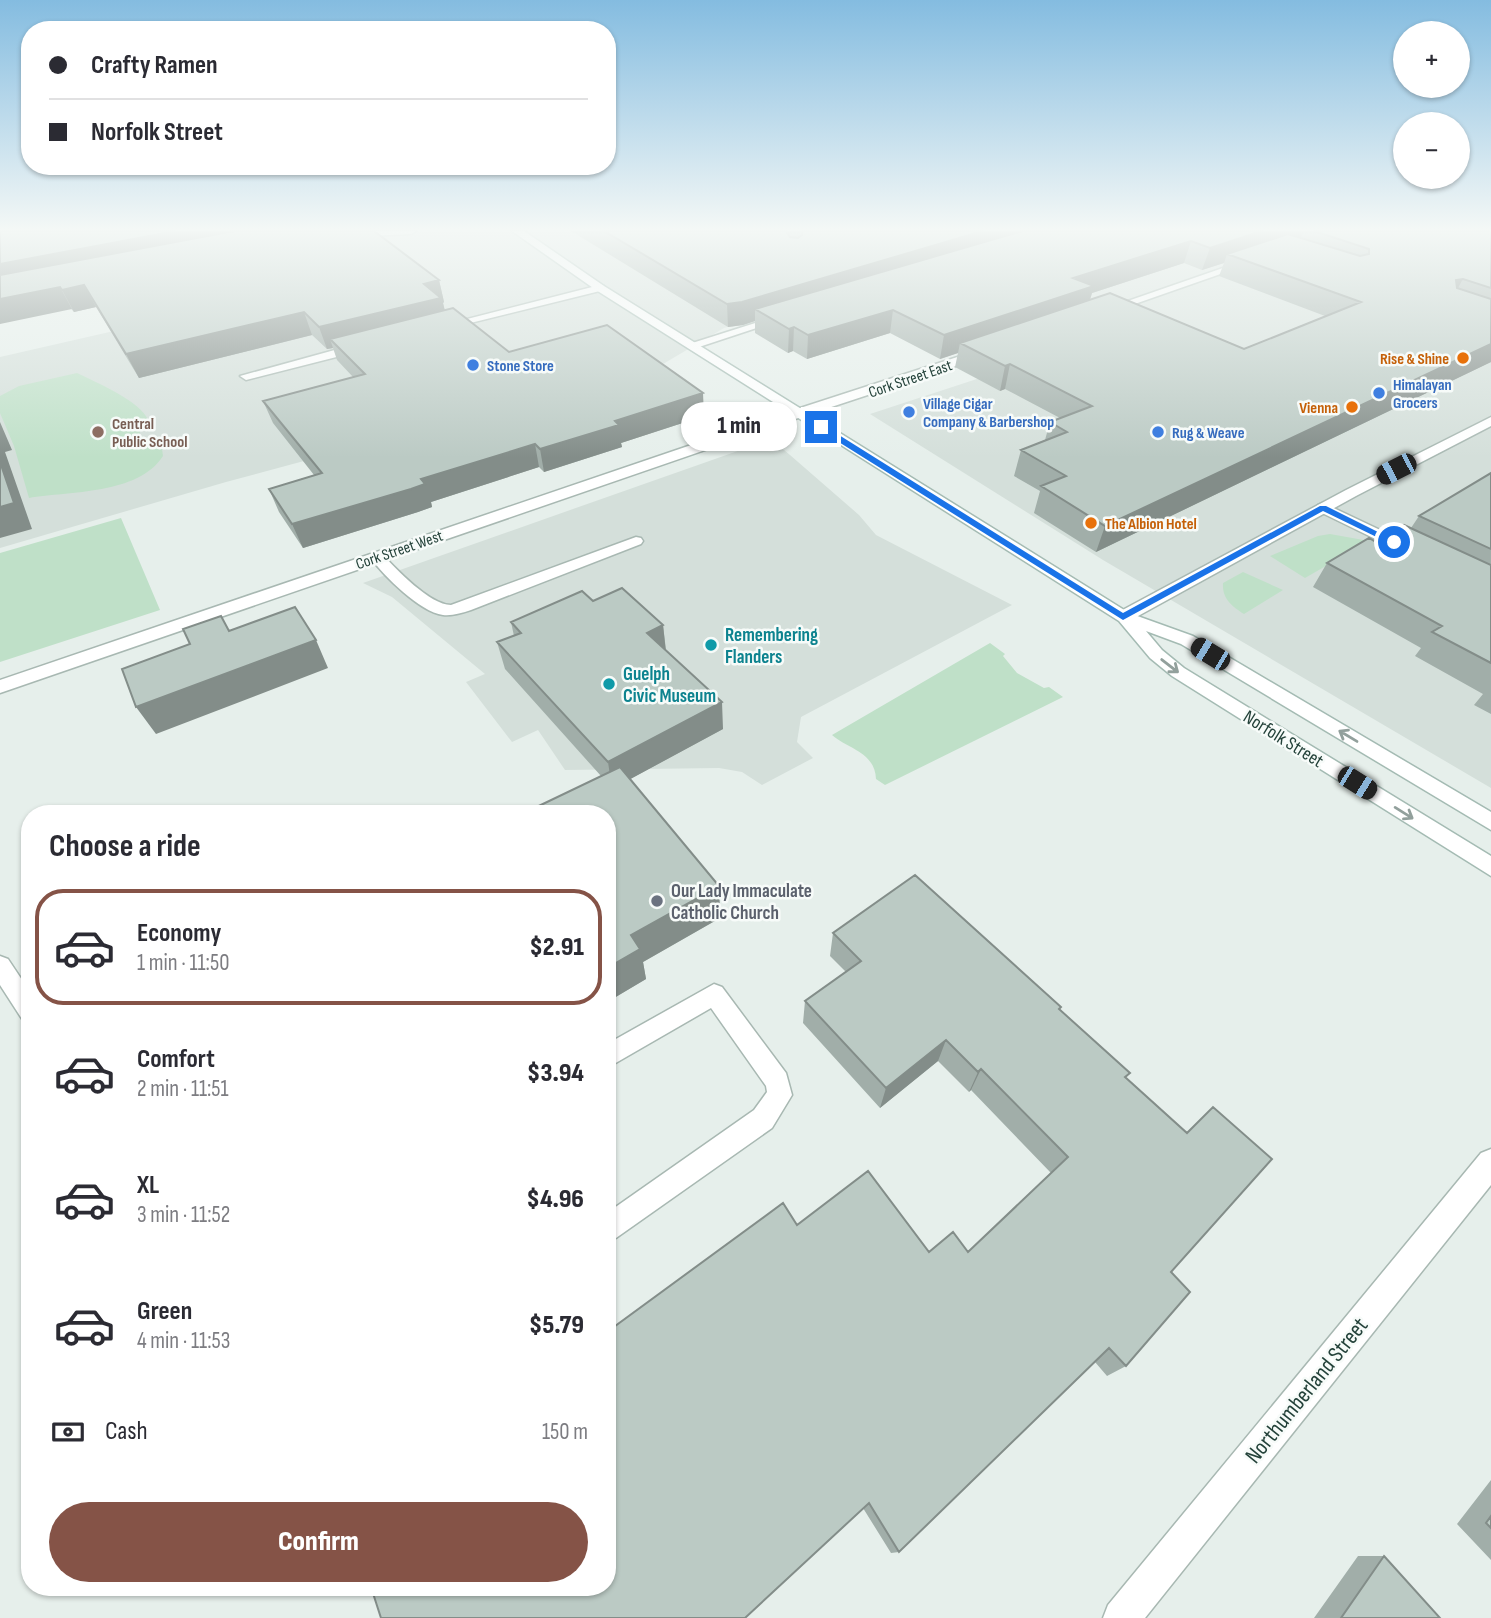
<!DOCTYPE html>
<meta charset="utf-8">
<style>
:root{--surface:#fff;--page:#f7f7f7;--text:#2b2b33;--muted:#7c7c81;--line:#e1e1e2;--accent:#855347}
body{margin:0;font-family:"Sofia Sans Condensed",sans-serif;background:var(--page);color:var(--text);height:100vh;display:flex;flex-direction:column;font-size:26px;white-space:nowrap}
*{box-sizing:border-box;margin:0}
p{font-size:23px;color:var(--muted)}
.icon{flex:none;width:38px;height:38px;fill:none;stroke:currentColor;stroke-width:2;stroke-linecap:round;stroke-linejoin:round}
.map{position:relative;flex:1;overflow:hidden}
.drawer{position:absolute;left:21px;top:805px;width:595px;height:791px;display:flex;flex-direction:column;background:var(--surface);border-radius:28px;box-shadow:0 2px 5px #0004}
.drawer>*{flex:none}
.banner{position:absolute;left:21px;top:21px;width:595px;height:154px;border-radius:28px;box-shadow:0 2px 5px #0004;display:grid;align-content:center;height:154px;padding:0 28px;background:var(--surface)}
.fabs{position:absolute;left:1393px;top:21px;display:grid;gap:14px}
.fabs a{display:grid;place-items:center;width:77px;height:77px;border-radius:50%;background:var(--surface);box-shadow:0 2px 5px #0004;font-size:35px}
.end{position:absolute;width:32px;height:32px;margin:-16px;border:9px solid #1a73e8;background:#fff;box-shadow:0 0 0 4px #fff}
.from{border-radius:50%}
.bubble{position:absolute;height:49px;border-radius:24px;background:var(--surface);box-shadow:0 2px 5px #0004;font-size:23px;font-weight:800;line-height:49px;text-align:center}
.car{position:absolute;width:21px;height:42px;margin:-21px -10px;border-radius:9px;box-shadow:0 0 5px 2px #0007;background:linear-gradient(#222 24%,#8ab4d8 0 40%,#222 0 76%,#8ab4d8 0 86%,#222 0)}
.banner b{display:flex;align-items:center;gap:24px;height:66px;font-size:26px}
.banner b+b{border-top:2px solid var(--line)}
.banner i{width:18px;height:18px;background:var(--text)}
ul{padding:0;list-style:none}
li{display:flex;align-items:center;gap:21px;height:116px;margin:0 14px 10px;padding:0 14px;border:4px solid transparent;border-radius:28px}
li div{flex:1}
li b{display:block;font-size:26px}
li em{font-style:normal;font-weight:800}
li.selected{border-color:var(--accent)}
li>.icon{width:63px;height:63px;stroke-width:1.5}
h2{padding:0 28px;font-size:32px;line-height:84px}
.pay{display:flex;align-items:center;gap:18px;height:77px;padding:0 28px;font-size:26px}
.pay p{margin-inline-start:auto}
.cta{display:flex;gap:14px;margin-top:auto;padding:14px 28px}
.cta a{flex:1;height:80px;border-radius:42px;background:var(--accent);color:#fff;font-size:28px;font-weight:800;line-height:80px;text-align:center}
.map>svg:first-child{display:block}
.built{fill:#d4dfda}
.green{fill:#bfe0c8}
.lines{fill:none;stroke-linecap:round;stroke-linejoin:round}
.service-casing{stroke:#a8b8b2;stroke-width:3}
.minor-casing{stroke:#a8b8b2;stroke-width:3}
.tertiary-casing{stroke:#a8b8b2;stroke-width:3}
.secondary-casing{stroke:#a4bbb3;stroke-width:3}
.service{fill:#fff;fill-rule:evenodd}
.minor{fill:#fff;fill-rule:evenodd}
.tertiary{fill:#fff;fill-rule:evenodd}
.secondary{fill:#fff;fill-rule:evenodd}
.wall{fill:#a1aea9;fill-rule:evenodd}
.shaded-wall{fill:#838d89}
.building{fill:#bbcac4;stroke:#838d89;stroke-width:2}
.oneway{stroke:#92a09c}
.route{fill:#1a73e8}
.food-dot{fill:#e8710a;stroke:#f7fbf9;stroke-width:2.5}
.shop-dot{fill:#3f7fe0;stroke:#f7fbf9;stroke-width:2.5}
.education-dot{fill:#8d6e63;stroke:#f7fbf9;stroke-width:2.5}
.culture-dot{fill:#0f9aa8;stroke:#f7fbf9;stroke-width:2.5}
.worship-dot{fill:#6b7280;stroke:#f7fbf9;stroke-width:2.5}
.labels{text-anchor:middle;stroke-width:5;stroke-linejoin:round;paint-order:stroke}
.far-food-label{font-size:16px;font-weight:bold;fill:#c56008;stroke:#f7fbf9;text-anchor:end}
.far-shop-label{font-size:16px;font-weight:bold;fill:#366cbe;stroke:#f7fbf9;text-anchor:start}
.far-street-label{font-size:16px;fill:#24423a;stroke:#f7fbf9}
.far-education-label{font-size:16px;font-weight:bold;fill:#785e54;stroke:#f7fbf9;text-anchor:start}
.culture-label{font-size:19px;font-weight:bold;fill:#0d838f;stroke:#f7fbf9;text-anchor:start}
.street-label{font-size:19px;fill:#24423a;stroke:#f7fbf9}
.worship-label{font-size:19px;font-weight:bold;fill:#5b616d;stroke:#f7fbf9;text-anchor:start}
.near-street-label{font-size:23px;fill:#24423a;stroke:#f7fbf9}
</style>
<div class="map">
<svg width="1491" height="1618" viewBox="0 0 1491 1618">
<rect width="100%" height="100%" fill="#e6efeb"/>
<path class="built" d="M266,231h1225v557l-388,-228 -233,-146 177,-58 -155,-76 -168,48 -61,36 -437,118 -226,66v-191l127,-29z
M766,441h7l17,14 69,60 17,20 136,70 -211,112 -4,25 16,16 -51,27 -20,-13 -23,-4 -154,2 -27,-40 -26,12 -46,-60 19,-8 -93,-77 -29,-14z"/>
<path class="green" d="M77,373c18,9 64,28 71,47l-8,7v8l22,14 1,7c-25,39 -94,35 -134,42l-15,-52 -14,-33v-17l19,-10z
M121,518l39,92 -160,52v-109z
M1330,534l39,7 -64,37 -35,-22 48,-20z
M1243,572l40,18 -39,24c-12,-8 -22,-15 -21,-31z
M990,643l15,11 -2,2 14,17 27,15 5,-1 14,10 -178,88 -9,-6c-1,-27 -28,-30 -44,-44z"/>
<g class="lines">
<g class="service-casing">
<path id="service" d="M636,537l5,1 2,3 -2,3 -170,66c-9,3 -19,6 -28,5 -23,-3 -59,-39 -73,-58l7,-4 5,1c14,15 48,51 69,51z
M0,956l8,3 22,33v30l-8,-3 -22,-34z
M714,984l8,3 64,86 6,22 -20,33 -156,110 -9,4v-29l147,-103 13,-18 -1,-6 -55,-78 -104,60v-24z"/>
</g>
<g class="minor-casing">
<path id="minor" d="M1243,261l9,2 -143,50 -10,-2z
M600,285l4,1v4l-162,40 -6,-3z
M777,316l10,2 -91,30 -10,-3z
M360,343l4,1v6l-118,30 -6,-4z
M982,349l6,4 -2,3 -182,60 -804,277v-13l794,-270z
M1323,503l91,43 2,3 -2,3h-12l-84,-41 -3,-3 3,-3z
M1491,1149v36l-346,433h-42l5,-13 373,-452z"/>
</g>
<g class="tertiary-casing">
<path id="tertiary" d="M1491,417v9l-135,70 -227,125 -6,1 -9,-5 3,-4 229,-123z"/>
</g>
<g class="secondary-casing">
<path id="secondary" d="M416,231l-5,3 -64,3 -5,-3 4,-3z
M512,231h12l80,55 525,327 64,23 298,176v18l-310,-186 -35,-13 16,19 22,18 307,188v20l-319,-200 -22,-18 -31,-37 -523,-331z"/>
</g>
<use href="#service" class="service"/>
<use href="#minor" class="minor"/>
<use href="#tertiary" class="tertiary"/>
<use href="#secondary" class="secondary"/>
</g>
<path class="wall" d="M0,231l439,49 5,22 -1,1 2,8 64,41 195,64 -83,27 1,4 -78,25 -5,-5 -108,35 1,5 -14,5 -115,36 -24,-36 -10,-23 45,-14 -41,-52 -10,-22 90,-24 -16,-17 -4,-12 -6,1 -15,-14 -173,43 -43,-71 -22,5z
M571,231h920v131l-395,190 -62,-39 6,-22 -26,-15 7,-26 24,-10 5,-18 10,-4 -55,-29 -5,2 -45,-24 3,-14 -18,6 -50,-26 -83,26 -14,-8 -5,2 -33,-20v-12l-12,4 -15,2zM1184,263l18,7 22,-7 -5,13 106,40 -81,33 -154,-49 2,-7z
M1491,473v241l-17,-9 9,-11 -68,-38 6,-8 -108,-61 14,-24 49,-21 35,-14 8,-12z
M593,601l70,24 3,25 57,79 -93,50 89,107 1,32 -77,44 3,17 -32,19 -7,-10v-174l-6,-38 -96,-107 -8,-27 17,-6 -3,-14z
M833,933l227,77 70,63 -4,5 45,194 -45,94 -19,10 -12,-14 -196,190 -8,1 -28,-45 -66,-283 132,27h39l83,-79 -80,-83 -2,2 -31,-31 -58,47 -77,-85 2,-22 41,-29 -16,-16z
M1491,1480v80l-34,-36z
M1358,1556h26l56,62h-126z"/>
<path class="shaded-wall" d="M176,231h142l-318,57v-24z
M983,231h39l-267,78v12l-12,4 -15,2 -1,-23z
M1262,231h42l-3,6 -63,21 -11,-4 -3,9 -22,7 8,-22z
M1191,241l-7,22 -92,30 -5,16 -127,34 -2,10 -18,6 4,-24 129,-57z
M1463,279l-13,23 6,-22z
M439,280l5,22 -1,1 4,17 -117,19 3,9 -6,1 -8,-22 105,-43z
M84,285l12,22 -22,5 -12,-22z
M60,287l12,22 -72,15v-26z
M893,310l-3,23 -83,26 1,-24z
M304,312l8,23 -173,43 -13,-24z
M794,327l-1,24 -5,2 1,-24z
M1491,344v18l-395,190 9,-26z
M1010,364l-5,25 -5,2 5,-25z
M703,393l1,23 -83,27 1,4 -78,25 -4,-23 75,-28z
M0,422l12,28 -7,2 27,77 -32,9z
M535,444l4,23 -108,35 1,5 -14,5 -115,36 -11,-24 129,-45z
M663,625l3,28 -19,-20z
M316,640l12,28 -172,66 -20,-27z
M722,702l1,27 -111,60 -4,-27z
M719,886l1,32 -77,44 3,17 -32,19 -7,-30 24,-33z
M946,1040l-8,21 -58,47 6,-20z
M981,1069l-10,21 -2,2 9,-20z"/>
<path class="building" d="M0,231h176l-176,33z
M234,231h140l65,49 -15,4 17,14 -122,29 -15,-15 -178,42 -42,-69 -22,5 -2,-3 -60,12v-24z
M604,231h182l4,6 8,1 4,-3v-4h181l-241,71 -15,2z
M1022,231h240l-52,17 -19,-7 -118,37 21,8 -150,49 -51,-25 -85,25 -14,-8 -5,2 -34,-20z
M1314,231h177v57l-28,-9 -7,1 1,8 34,11v45l-386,182 -64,-40 25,-10 -45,-26 46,-18 -17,-10 42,-16 -82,-42 -5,2 -45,-23 150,-50 134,56 117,-47 -134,-48 61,-20 72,22 9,-2v-5z
M453,308l56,44 98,-27 96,68 -88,28 4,4 -79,24 -5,-5 -114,35 4,5 -14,5 -119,35 -23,-35 53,-16 -59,-72 102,-27 -35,-35z
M0,462l14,41 -14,4z
M1491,473v76l-72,-33z
M1404,525l87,40v98l-59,-31 10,-6 -115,-63 42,-25 7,4z
M622,588l41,37 -16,8 75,69 -114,60 -111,-120 24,-9 -10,-11 71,-31 11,10z
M295,607l21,33 -180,67 -14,-38 68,-25 -7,-15 38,-13 8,15z
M620,767l99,119 -88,49 9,14 -33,19v-154h-85z
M915,875l146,132 -2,2 71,64 -5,4 62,56 26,-26 59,52 -101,113 19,20 -64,74 -17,-18 -210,204 -30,-49 -124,115h-364l-10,-31h236v-255l176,-129 14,22 71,-54 61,81 24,-20 15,20 100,-95 -87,-88 -3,3 -32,-32 -60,48 -81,-87 56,-40 -28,-28z
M1491,1516v12l-5,-5z
M1384,1556l56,62h-99z"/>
<defs><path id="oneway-shaft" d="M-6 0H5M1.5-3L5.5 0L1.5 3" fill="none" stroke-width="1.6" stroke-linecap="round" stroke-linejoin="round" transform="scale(1.75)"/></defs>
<g class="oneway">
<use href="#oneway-shaft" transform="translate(1170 666) rotate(38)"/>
<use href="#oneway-shaft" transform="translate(1348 736) rotate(-149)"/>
<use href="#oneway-shaft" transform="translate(1404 813) rotate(32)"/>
</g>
<linearGradient id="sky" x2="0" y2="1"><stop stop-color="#84bce0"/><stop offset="0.5" stop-color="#f4f8f6"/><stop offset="1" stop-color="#f4f8f6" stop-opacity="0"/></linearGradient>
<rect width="1491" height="458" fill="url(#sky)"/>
<path class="route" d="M818,425h5l300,188 197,-107h6l72,36 -7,2 -68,-33 -200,109 -305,-191z"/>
<g class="food-dot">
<circle cx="1463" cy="358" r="7"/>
<circle cx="1352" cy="407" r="7"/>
<circle cx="1091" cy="523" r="7"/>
</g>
<g class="shop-dot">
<circle cx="473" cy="365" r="7"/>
<circle cx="1379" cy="393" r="7"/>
<circle cx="909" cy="412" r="7"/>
<circle cx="1158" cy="432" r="7"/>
</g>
<circle class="education-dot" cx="98" cy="432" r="7"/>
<g class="culture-dot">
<circle cx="711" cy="645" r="7"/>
<circle cx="609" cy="684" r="7"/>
</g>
<circle class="worship-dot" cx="657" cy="901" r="7"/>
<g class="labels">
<g class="far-food-label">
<text x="1449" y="364">Rise &amp; Shine</text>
<text x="1338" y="413">Vienna</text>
<text x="1105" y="529" text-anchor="start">The Albion Hotel</text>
</g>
<g class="far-shop-label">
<text x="487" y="371">Stone Store</text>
<text x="1393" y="390">Himalayan<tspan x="1393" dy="18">Grocers</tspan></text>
<text x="923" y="409">Village Cigar<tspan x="923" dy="18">Company &amp; Barbershop</tspan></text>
<text x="1172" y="438">Rug &amp; Weave</text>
</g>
<g class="far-street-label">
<text transform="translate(910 378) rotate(-19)" y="6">Cork Street East</text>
<text transform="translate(399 549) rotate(-19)" y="6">Cork Street West</text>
</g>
<g class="far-education-label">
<text x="112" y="429">Central<tspan x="112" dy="18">Public School</tspan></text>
</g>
<g class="culture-label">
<text x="725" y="641">Remembering<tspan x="725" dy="22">Flanders</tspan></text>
<text x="623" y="680">Guelph<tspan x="623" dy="22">Civic Museum</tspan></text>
</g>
<g class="street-label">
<text transform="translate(1284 738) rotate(32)" y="7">Norfolk Street</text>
</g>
<g class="worship-label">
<text x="671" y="897">Our Lady Immaculate<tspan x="671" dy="22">Catholic Church</tspan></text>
</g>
<g class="near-street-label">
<text transform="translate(1306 1390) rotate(-51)" y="8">Northumberland Street</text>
</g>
</g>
</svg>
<div class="fabs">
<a>+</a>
<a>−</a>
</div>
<i class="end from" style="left:1394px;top:542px"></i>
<i class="end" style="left:821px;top:427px"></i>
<div class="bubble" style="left:681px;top:402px;width:116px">1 min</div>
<i class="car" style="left:1396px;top:469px;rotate:243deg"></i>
<i class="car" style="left:1210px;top:654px;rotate:301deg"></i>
<i class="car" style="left:1357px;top:783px;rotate:122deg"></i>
<div class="banner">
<b><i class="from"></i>Crafty Ramen</b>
<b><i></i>Norfolk Street</b>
</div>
<section class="drawer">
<h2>Choose a ride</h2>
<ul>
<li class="selected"><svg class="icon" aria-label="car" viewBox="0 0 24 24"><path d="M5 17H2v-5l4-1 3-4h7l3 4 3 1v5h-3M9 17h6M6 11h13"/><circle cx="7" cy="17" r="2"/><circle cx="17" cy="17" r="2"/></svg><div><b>Economy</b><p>1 min · 11:50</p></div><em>$2.91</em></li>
<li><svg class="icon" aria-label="car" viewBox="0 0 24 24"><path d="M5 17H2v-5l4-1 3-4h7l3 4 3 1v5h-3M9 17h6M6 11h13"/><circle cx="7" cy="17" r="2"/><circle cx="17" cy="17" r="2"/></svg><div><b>Comfort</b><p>2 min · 11:51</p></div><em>$3.94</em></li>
<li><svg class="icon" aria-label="car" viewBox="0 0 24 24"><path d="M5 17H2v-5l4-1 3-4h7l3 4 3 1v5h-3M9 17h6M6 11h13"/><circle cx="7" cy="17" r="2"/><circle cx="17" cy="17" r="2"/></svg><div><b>XL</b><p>3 min · 11:52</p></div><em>$4.96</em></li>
<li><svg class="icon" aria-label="car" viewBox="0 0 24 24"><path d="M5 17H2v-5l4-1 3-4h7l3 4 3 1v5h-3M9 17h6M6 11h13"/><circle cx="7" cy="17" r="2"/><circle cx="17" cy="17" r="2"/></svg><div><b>Green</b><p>4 min · 11:53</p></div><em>$5.79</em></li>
</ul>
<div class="pay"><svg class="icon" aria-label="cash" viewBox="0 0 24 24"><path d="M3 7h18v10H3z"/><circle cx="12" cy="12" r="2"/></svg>Cash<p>150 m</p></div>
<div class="cta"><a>Confirm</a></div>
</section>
</div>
